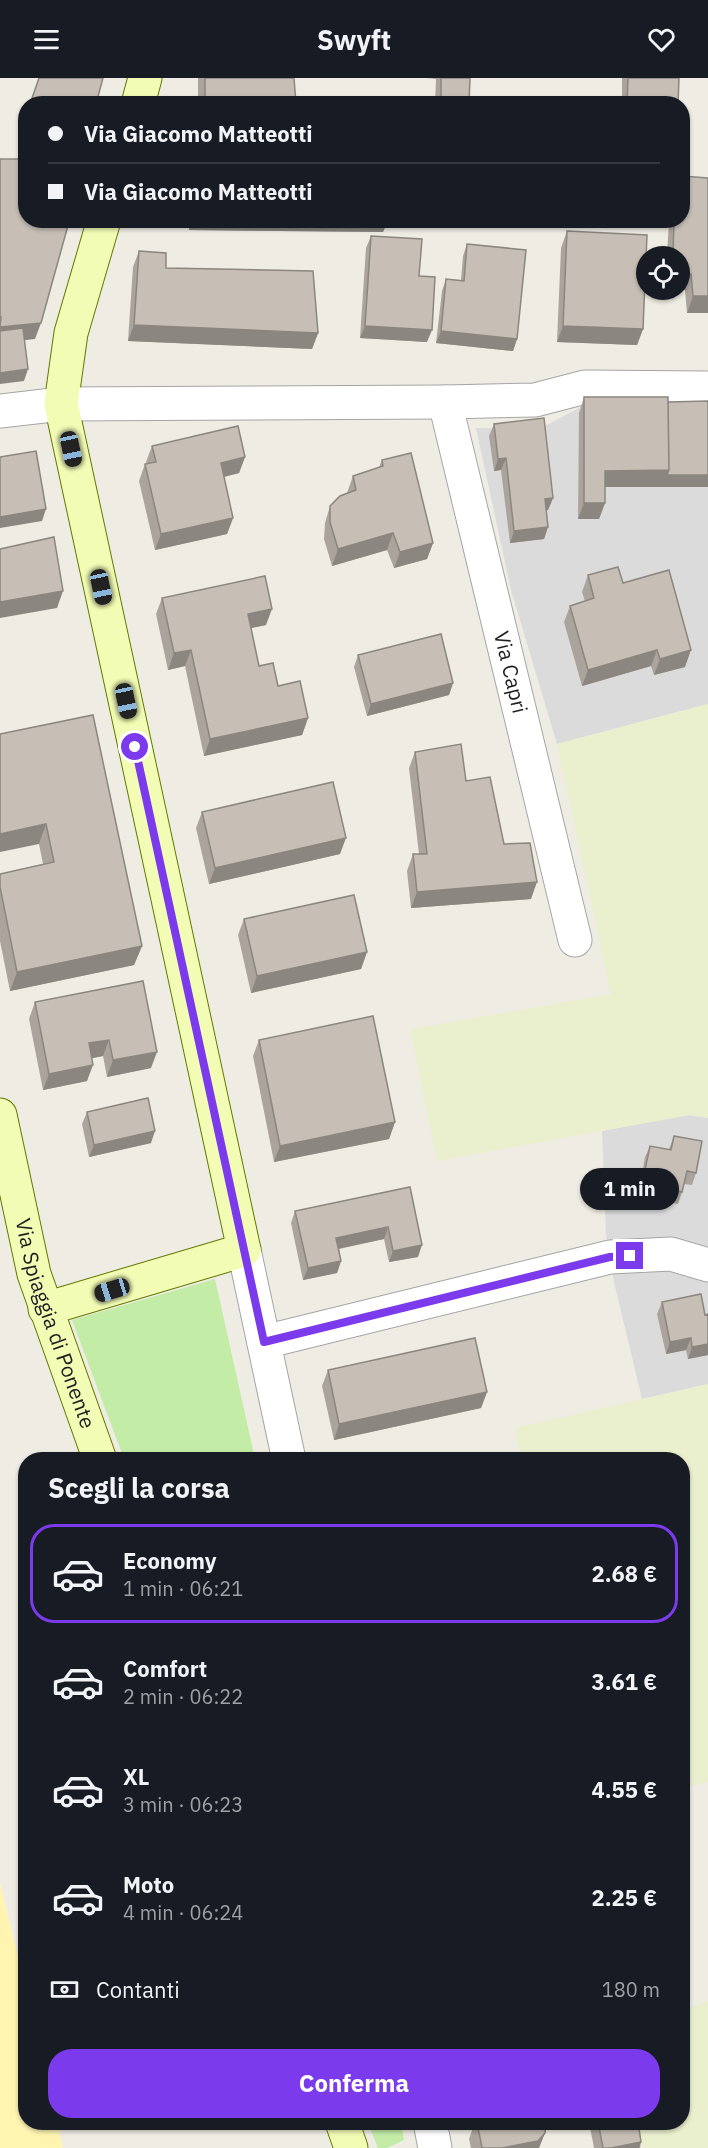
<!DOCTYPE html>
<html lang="it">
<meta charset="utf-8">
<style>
:root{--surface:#171b24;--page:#242831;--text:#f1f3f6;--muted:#9ea1a6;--line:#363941;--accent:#7c3aed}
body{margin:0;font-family:"IBM Plex Sans",sans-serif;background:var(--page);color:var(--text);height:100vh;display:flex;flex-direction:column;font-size:22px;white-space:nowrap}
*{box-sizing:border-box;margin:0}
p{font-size:20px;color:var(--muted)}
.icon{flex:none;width:33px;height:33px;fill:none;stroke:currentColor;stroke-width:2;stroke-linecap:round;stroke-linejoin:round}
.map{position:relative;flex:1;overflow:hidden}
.details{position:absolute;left:18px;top:1374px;width:672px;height:678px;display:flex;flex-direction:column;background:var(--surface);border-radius:24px;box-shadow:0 2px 4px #0004}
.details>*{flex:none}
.hud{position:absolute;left:18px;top:18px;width:672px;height:132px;border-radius:24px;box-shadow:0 2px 4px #0004;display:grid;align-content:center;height:132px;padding:0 30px;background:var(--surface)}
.tools{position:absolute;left:636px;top:168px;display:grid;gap:12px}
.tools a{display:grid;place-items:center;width:54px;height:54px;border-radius:50%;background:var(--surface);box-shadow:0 2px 4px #0004;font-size:30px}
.end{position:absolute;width:27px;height:27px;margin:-14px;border:8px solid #7c3aed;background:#fff;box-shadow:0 0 0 3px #fff}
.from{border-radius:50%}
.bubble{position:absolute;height:42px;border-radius:21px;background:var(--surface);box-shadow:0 2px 4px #0004;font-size:20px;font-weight:700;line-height:42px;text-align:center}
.car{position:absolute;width:18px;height:36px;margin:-18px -9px;border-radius:8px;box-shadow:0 0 4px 2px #0007;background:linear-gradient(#222 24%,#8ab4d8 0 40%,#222 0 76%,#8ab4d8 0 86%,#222 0)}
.hud b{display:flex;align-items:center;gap:21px;height:57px;font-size:22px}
.hud b+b{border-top:2px solid var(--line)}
.hud i{width:15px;height:15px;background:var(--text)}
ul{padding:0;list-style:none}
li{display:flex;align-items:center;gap:18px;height:99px;margin:0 12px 9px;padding:0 18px;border:3px solid transparent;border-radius:24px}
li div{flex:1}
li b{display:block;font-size:22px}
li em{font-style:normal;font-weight:700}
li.current{border-color:var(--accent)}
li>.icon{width:54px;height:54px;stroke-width:1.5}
h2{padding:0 30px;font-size:27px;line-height:72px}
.pay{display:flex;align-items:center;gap:15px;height:66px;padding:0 30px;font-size:22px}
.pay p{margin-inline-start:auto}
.cta{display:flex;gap:12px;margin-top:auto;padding:12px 30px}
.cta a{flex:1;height:69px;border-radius:24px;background:var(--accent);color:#fff;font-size:24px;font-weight:700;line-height:69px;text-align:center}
header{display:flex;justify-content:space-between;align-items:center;height:78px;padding:0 30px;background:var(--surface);font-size:27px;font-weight:700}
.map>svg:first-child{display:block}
.residential{fill:#dcdbdb}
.farmland{fill:#eaefce}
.grass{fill:#c3eca7}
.sand{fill:#fff5b1}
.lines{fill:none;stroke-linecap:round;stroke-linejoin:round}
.street-casing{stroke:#a5a5a5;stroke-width:35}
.secondary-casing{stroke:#627901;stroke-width:35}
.street{stroke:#fff;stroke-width:33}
.secondary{stroke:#f3fcb5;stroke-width:33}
.wall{fill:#aba49d}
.shaded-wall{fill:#8b867f}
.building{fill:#c7bfb6;stroke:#8b867f;stroke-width:1.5}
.route{stroke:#7c3aed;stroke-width:8}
.labels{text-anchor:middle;stroke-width:6;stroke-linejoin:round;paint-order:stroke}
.street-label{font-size:21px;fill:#1e1e1e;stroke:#fff}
</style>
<header><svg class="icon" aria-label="menu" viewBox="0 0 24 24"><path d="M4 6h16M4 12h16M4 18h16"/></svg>Swyft<svg class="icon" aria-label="heart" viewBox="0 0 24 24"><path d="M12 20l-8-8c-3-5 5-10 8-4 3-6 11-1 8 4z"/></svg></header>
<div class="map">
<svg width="708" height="2070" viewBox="0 0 708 2070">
<rect width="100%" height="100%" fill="#efece3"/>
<path class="residential" d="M581,329l127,6v291l-151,40 -46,-154 -35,-162 63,1z
M689,1037l19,3v266l-66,15 -28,-117 -8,-47 -4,-104z"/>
<path class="farmland" d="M708,626v414l-19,-3 -252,46 -27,-132 201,-35 -54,-250z
M708,1306v398l-25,5 -1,-327 -161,-1 -6,-31z
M708,1923v147h-65l-6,-25 45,-1 1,-112z"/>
<path class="grass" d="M215,1201l40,180h-131l-52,-139z
M368,2045h33l3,17 -17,8h-9z"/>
<path class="sand" d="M0,1805l25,102 1,137 31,1 6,25h-63z"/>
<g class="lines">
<g class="street-casing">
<g id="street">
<path id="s1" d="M445,324l130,538"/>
<path d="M0,333l61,-7 384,-2 90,-2 50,-13 123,1"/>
<path d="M244,1172l45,210"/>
<path d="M264,1264l346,-85 61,-3 37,11"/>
<path d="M430,2044l5,26"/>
</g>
</g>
<g class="secondary-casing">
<g id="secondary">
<path d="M138,26l7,-26"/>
<path id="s2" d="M0,1037l34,159 66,186"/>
<path d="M45,1231l199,-59 -183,-846 10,-71 33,-113"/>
<path d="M342,2044l9,26"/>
</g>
</g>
<use href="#street" class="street"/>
<use href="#secondary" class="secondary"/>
</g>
<path class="wall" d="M198,0h96l2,26h-98z
M426,0h44l-1,26h-34l1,-25z
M621,0h58l-1,26h-56v-26z
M26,38v22l-7,-2z
M190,142h198l-5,12 -194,-2z
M669,142h13l26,93h-21l-2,-23 -19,1v-1h14v-34h-13z
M567,153l76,98 -6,16 -80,-3 4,-94z
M371,158l48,40 8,66 -67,-4 6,-90z
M467,166l50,95 -4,12 -77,-8 6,-52 4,-12 15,1 2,-24z
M139,173l27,17 152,65 -6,16 -184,-8 5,-74z
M584,319l79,90h-58v16l-6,16h-21l1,-106z
M494,346l59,74 -5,12h-2l2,17 -4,12 -34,4 -9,-73 -7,1 -5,-35z
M152,368l93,11 -6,16 -15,4 9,41 -6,16 -72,16 -16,-69 6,-17h2l-1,-2z
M382,382l51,83 -6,16 -33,9 -7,-18 -55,16 -8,-27 1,-16 5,-17 17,-13 6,-17 26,-9z
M588,497l35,8 62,84 -31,8 -3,-9 -69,20 -18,-64 6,-16 15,-5 -3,-9z
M162,520l104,27 -15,3 8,38 49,52 -6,17 -98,21 -19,-90 -17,4 -12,-56z
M358,577l95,28 -4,12 -82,21 -13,-49z
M0,656l142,212 -8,19 -124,26 -10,-50v-67l43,-10 -4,-20z
M415,674l51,29 38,63 27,55 -120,9 -4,-37 6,-17h6l-10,-86z
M202,734l138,42 -131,30 -13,-56z
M244,841l123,33 -6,17 -110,24 -13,-58z
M143,903l8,87 -44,9 -4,-21 -11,2 -5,23 -44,9 -14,-71 6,-17z
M259,962l136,82 -6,17 -115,23 -21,-106z
M87,1034l64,31 -62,14 -7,-33z
M674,1058l22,37 -4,12 -8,-1 -2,8 -4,12 -40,-8 7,-39 5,-11 19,3z
M410,1109l8,70 -29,5 -5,-23 -45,10 2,12 -4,12 -34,7 -12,-57 4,-12z
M662,1224l43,13 3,-1v41l-20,4 -2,-9 -20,4 -9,-40z
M328,1292l159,22 -6,16 -147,32 -12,-54z
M475,2044h71l-7,26h-68l-2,-9z
M589,2044h49l3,20 -1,6h-46z"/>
<path class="shaded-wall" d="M193,142h195l-5,12 -194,-2z
M680,196h11l-6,16 -19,1v-1h14z
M693,218h15v17h-21z
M41,245l-6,16 -35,4v-16z
M134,247l184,8 -6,16 -184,-8z
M365,248l67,4 -5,12 -67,-4z
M563,248l80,3 -6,16 -80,-3z
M441,253l76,8 -4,12 -77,-8z
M28,291l-4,12 -24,3v-11z
M245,379l-6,16 -24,6 6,-16z
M506,380l-5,12 -7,1 4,-12z
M669,392l39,5v12h-109l6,-16z
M553,420l-5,12 -7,1 4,-12z
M584,425h21l-6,16h-21z
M46,431l-4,12 -42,7v-11z
M233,440l-6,16 -72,16 6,-16z
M548,449l-4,12 -34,4 4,-12z
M393,455l-6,17 -55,16 6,-17z
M433,465l-6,16 -33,9 6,-16z
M63,513l-6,17 -57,10v-16z
M272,531l-6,16 -24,5 6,-16z
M191,572l-6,16 -17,4 6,-17z
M657,572l-6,16 -69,20 6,-16z
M691,572l-6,17 -31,8 6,-16z
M453,605l-4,12 -82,21 4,-12z
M308,640l-6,17 -98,21 6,-17z
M46,746l-7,20 -39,8v-18z
M346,760l-6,16 -131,30 6,-16z
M537,804l-6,17 -120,9 6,-16z
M142,868l-8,19 -124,26 7,-19z
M367,874l-6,17 -110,24 6,-17z
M109,962l-6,16 -20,4 6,-17z
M157,974l-6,16 -44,9 6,-17z
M93,987l-6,16 -44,9 6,-16z
M395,1044l-6,17 -115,23 6,-16z
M155,1053l-4,12 -62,14 5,-12z
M388,1149l-4,12 -52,11 4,-12z
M422,1167l-4,12 -29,5 4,-11z
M341,1183l-4,12 -34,7 5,-12z
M691,1260l-5,12 -20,4 4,-12z
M708,1266v11l-20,4 4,-12z
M487,1314l-6,16 -147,32 5,-16z
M545,2055l-6,15h-37z
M641,2064l-2,6h-28z"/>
<path class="building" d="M39,0h64l-7,26h-66z
M205,0h89l2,26h-91z
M441,0h29l-1,26h-28z
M628,0h51l-1,26h-51z
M0,81h26v61h42l-1,9 -26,94 -41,4 1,-10h-1z
M682,98l26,2v118h-15l-2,-22h-11v-18h-7l1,-36h8z
M567,153l80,4 -4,94 -80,-3z
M371,158l51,3 -3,37 16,1 -3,53 -67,-4z
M467,166l59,6 -9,89 -76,-8 5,-52 18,2z
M139,173l27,2v15l147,3 5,62 -184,-8z
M23,250l5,41 -28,4v-42z
M584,319h84l1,73 -64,1v32h-21z
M708,323v74h-41l2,-5 -1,-68z
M544,340l9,80 -8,1 3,28 -34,4 -8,-73 -8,1 -4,-35z
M238,348l7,31 -24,6 12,55 -72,16 -16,-70 11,-2 -4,-16z
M36,373l10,58 -46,8v-60z
M411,375l22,90 -33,9 -7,-19 -55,16 -8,-27v-16l10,-10 16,-6 -3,-14 30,-10 -1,-6z
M54,459l9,54 -63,11v-53z
M618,489l5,16 46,-13 22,80 -31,9 -3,-9 -69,20 -18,-64 24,-8 -6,-23z
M265,498l7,33 -24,5 11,52 14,-3 5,23 22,-5 8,37 -98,21 -19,-89 -17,3 -12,-55z
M441,556l12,49 -82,21 -13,-49z
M93,637l49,231 -125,26 -17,-85v-13l54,-12 -8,-38 -46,10v-100z
M461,666l5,37 24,-4 14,67 26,-1 7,39 -120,10 -4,-38h14l-12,-102z
M333,704l13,56 -131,30 -13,-56z
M354,817l13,57 -110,24 -13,-57z
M143,903l14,71 -44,8 -4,-20 -20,3 4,22 -44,9 -14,-72z
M373,938l22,106 -115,24 -21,-106z
M148,1020l7,33 -61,14 -7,-33z
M674,1058l28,5 -6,32 -9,-2 -5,21 -40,-8 8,-38 21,4z
M410,1109l12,58 -29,6 -5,-24 -52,11 5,23 -33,7 -13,-57z
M701,1216l4,21 3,-1v30l-16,3 -1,-9 -21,4 -8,-40z
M475,1260l12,54 -148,32 -11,-54z
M477,2044h69l-1,11 -7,8 -36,7h-20z
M598,2044h40l3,20 -30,6h-8z"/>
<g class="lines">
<path class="route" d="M135,669l129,595 346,-85 20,-1"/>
</g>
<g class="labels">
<g class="street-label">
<text dy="7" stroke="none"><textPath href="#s1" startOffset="278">Via Capri</textPath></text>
<text dy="7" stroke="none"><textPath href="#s2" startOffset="216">Via Spiaggia di Ponente</textPath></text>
</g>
</g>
</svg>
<div class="tools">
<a><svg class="icon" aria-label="locate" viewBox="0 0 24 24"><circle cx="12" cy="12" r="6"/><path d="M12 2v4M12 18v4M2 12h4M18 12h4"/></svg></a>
</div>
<i class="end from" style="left:135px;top:669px"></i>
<i class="end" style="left:630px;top:1178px"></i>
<div class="bubble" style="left:580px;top:1090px;width:99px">1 min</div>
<i class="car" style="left:71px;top:371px;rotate:168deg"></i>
<i class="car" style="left:101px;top:509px;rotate:168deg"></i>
<i class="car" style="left:126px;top:623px;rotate:168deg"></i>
<i class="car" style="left:112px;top:1212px;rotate:253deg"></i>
<div class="hud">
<b><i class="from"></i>Via Giacomo Matteotti</b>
<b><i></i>Via Giacomo Matteotti</b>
</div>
<section class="details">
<h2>Scegli la corsa</h2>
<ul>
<li class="current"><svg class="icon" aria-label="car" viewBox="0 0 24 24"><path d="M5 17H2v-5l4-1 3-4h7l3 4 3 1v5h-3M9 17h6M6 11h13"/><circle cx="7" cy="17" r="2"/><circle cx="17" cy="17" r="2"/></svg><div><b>Economy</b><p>1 min · 06:21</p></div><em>2.68 €</em></li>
<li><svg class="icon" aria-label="car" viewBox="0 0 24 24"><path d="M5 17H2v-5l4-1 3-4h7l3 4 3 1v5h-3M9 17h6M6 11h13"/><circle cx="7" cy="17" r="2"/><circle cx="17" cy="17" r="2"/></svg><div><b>Comfort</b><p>2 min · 06:22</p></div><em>3.61 €</em></li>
<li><svg class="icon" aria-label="car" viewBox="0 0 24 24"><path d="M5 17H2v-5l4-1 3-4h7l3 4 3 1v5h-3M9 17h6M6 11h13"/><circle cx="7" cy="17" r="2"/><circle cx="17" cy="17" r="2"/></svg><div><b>XL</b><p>3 min · 06:23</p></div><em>4.55 €</em></li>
<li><svg class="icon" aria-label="car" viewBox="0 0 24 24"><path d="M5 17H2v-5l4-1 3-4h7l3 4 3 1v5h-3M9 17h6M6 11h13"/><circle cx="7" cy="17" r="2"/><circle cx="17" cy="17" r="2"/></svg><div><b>Moto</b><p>4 min · 06:24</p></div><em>2.25 €</em></li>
</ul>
<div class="pay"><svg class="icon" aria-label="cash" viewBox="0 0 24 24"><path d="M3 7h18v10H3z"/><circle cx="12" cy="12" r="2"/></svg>Contanti<p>180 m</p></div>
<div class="cta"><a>Conferma</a></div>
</section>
</div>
